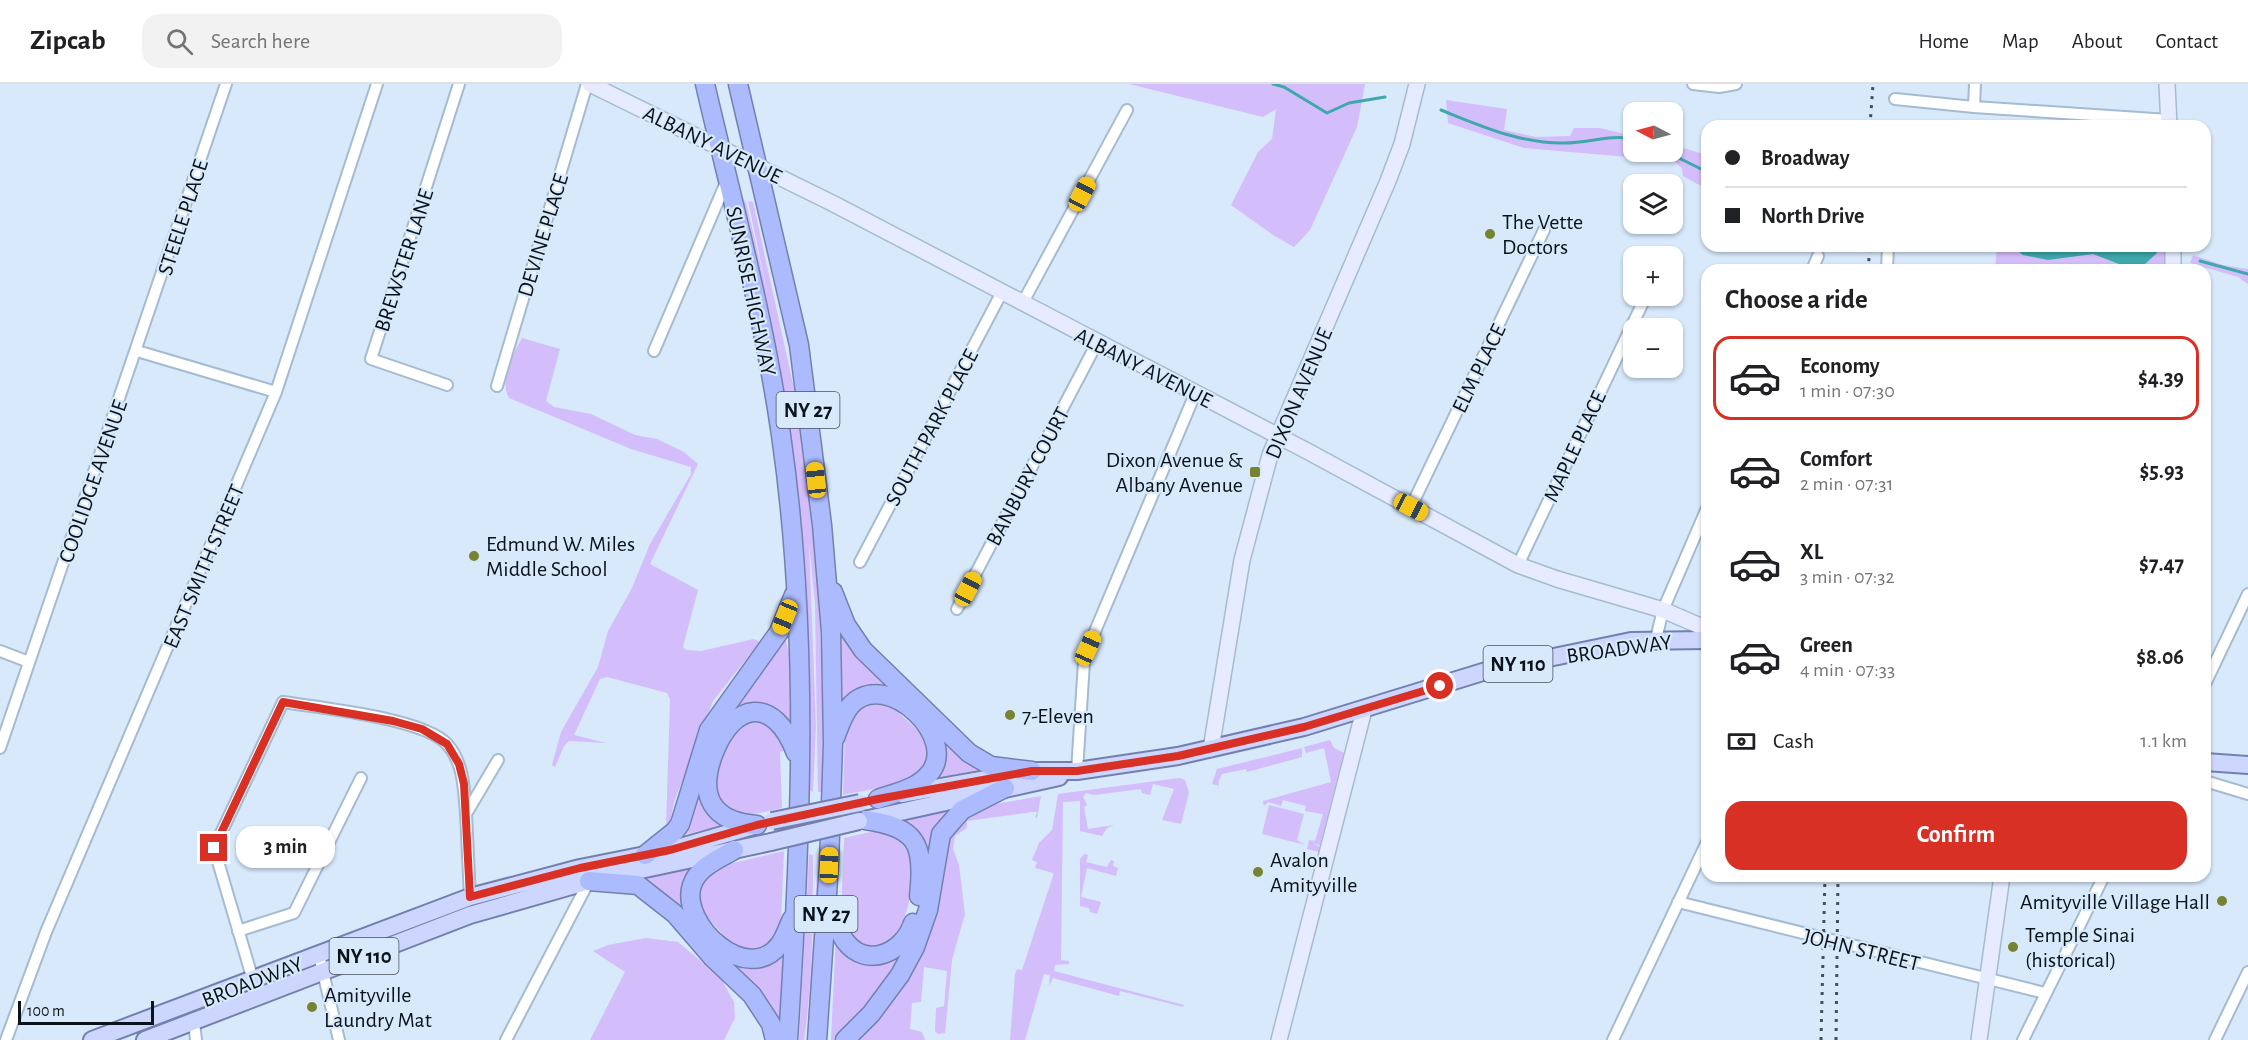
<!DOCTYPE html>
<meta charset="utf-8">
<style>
:root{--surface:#fff;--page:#f2f2f2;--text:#202124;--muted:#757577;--line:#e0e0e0;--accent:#d93025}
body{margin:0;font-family:"Alegreya Sans",sans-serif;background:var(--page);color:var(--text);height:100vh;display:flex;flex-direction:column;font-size:22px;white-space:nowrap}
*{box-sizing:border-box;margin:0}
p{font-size:20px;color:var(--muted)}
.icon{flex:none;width:33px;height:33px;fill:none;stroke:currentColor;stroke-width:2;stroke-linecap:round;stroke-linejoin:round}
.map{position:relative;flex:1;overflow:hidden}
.side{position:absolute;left:1701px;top:180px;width:510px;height:618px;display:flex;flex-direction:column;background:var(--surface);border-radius:18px;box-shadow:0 2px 4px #0004}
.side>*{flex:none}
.guide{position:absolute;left:1701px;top:36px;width:510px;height:132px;border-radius:18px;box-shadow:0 2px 4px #0004;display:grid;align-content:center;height:132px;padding:0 24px;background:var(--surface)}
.needle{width:39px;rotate:276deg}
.fabs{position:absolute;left:1623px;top:18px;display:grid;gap:12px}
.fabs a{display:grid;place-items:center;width:60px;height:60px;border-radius:12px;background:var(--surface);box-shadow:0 2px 4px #0004;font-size:30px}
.scale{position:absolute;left:18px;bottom:15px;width:136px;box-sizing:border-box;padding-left:6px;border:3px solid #0a121a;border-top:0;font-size:16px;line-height:21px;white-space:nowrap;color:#0a121a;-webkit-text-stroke:4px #d7e9fb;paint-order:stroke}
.end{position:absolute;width:27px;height:27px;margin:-14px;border:8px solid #d93025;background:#fff;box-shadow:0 0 0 3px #fff}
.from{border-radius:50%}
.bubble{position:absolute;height:42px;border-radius:18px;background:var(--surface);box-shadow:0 2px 4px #0004;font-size:20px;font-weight:600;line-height:42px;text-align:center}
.car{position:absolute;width:18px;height:36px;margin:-18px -9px;border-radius:8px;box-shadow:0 0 4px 2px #0007;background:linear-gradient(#f5c518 24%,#345 0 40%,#f5c518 0 76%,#345 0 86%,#f5c518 0)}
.guide b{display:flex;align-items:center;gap:21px;height:57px;font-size:22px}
.guide b+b{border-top:2px solid var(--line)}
.guide i{width:15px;height:15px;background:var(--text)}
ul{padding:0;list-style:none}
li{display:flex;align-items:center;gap:18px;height:84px;margin:0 12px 9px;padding:0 12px;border:3px solid transparent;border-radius:18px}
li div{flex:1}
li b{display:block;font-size:22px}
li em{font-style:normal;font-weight:600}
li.selected{border-color:var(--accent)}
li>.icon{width:54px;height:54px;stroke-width:1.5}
h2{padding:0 24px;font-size:27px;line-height:72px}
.pay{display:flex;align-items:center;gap:15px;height:66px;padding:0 24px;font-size:22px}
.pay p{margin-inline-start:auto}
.action{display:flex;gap:12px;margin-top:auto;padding:12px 24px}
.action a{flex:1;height:69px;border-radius:18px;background:var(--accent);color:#fff;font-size:24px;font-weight:600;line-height:69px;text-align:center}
header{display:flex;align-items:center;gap:36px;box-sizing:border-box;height:84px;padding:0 30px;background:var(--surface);border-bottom:2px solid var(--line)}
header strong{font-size:28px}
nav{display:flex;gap:33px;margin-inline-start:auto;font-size:21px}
.search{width:420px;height:54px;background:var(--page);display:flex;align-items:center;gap:15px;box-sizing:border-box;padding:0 21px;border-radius:18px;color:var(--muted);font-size:22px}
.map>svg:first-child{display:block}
.green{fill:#d4bdfb}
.water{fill:#3da9aa}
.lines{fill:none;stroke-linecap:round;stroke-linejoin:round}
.stream{stroke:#3da9aa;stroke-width:3}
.street-casing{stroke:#a5bbd2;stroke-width:14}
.secondary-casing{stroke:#a5bbd2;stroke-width:18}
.primary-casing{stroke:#7380ae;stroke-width:20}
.highway-casing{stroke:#7380ae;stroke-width:21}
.street{stroke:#fff;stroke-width:10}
.secondary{stroke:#e6ebff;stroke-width:15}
.primary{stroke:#cdd6fe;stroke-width:16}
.highway{stroke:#acbbfe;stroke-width:18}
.rail{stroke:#444f5a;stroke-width:3;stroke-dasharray:3 6;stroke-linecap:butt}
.primary-bridge-casing{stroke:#7380ae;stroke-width:20;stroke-linecap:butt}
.primary-bridge{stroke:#cdd6fe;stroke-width:16}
.route{stroke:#d93025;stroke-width:8}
.poi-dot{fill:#768331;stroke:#d7e9fb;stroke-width:2}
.labels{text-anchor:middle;stroke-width:4.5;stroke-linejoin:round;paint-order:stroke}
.shield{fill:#d7e9fb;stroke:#48525e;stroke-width:1.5}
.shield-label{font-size:21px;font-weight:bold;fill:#0a121a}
.street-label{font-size:22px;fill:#0a121a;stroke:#d7e9fb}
.poi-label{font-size:22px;fill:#0a121a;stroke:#d7e9fb;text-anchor:start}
</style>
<header>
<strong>Zipcab</strong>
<div class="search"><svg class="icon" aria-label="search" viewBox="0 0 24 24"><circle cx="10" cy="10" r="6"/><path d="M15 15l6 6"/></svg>Search here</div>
<nav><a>Home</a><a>Map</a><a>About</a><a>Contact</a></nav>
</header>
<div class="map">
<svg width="2248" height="956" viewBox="0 0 2248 956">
<rect width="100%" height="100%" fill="#d7e9fb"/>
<path class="green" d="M1129,0h236l-8,43 -47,103 -16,17 -21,-12 -42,-30 27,-53 14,-13 4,-30 -13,8z
M1446,16l61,9 -3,21 32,7 34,-1 4,-8h26l33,8 1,16h38l1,-7 30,9 4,3v29h-6l-18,-10 -1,-8 -8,-7 -150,-13 -76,-25z
M2060,35l102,7h-103z
M743,115l3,3 22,94 -20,-95 5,1 45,205 9,63 12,122 4,131 -1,69h-4l-3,-188 -6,-61 7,183 -3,66 -4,-2c3,-123 -2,-246 -21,-368 -11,-75 -28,-149 -45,-223z
M1997,162h171l1,24h-174z
M2193,171l30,10 25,4v15l-10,-7 -48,-14z
M522,254l38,11 -14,52 8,6 37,7 44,21 22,4 27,13 14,12 -48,100 48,26 -15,57 3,3 15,1 53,-12 6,3 -47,59 -39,101 -4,20 -4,5 4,-128 -3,-6 -60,-16 -7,2 -26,56 32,8 -37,-2 -5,5 -9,21 -3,-2 9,-33 37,-65 10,-36 24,-43 18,-44 41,-70v-7l-60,-18 -122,-51c-10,-19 3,-42 13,-60z
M840,534l51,65 -6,8 -42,16z
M785,553l6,23 2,64 -59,-12 -1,-11z
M879,615l22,11 -2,3c7,7 15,13 21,20 5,6 7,14 7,22 -1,31 -60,34 -84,40l2,-67 6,-15z
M763,633l19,22 2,12 -4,1 2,56 -32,7 -18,-2 -17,-18 1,-18 14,-49z
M937,647l7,10 6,-1 32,30 -52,10z
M1330,656l4,8 10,5 -24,92 -6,-1 6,3 -1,5 -12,-3 2,-9 6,1 8,-27 -18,-3 1,-5 -23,-6 -2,6 -13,-4 -4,4 -1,-5 68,-19 -7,-34 -18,5 -2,-6z
M1302,664v9l-55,15 -1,-3 -24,5 -3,6 -1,14 1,-8 -7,-2 5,-15z
M1179,694l6,2 4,13 -8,31 -19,-4 12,-31 -21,-5 -3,11 -8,-2 -1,-4 -47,6 -8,-2 -3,4 4,8 -3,2 4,22 26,-4 -7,3 -5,8 -22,-5v-30l-17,1 -2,158 8,1v3l-14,1 -1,6 130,34 -1,2 -63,-16 -1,5 -66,-18 -4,8 1,-11 -6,-1 -19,66h-15l5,-66 2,-5 5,1 31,-94v-3l-18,-5 2,-6 -5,-2 7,-17 13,-13 6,-36z
M699,708l26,33 -42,10z
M1041,712l-4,22h-2l2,-6h-4l-66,9v7l-12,8 -2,13 6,16 6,49 -13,46 -7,73 -7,1 -3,-3 1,-23 8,-2 3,-35 -23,-4 -3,35 -9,1 -2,26 12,3 3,8h-74l49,-58 40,-129 17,-29 28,-18z
M1269,721l35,9 -7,26 8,5 -43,-11z
M951,727l-22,48 -28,-38z
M879,746c44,7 36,70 20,99l3,4 -9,12 -25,5 -22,-18 -5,-18 3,-76z
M784,767l-3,70 -3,10 -10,13 2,4 -21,6 -32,-15 6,-4 -22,-25 -3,-22 18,-21z
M809,770l4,1c0,61 0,124 -9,185h-5z
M1084,770l4,1 -2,7 21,5 4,-7 3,1 -1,5 5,2 -2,8 -29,-8 -6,29 20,5 -4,12 -7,-2 -1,-4 -9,-2v-47z
M818,772l4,1 -10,183h-5z
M695,783l2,59 -53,-47z
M836,850l9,12 56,5 5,4 -67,85h-8z
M646,854l32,4 42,35 14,25 1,16 -11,22h-134l35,-68 -32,-21 15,-6z
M785,864l-4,88 -9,-20 2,-5 -40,-37 5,-4 -5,-4v-4l46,-6 -1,-4z"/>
<path class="water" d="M2012,162h143l2,7 -12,11h-26l-26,-10 -45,6 -25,-5z"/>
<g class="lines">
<path class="stream" d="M1273,0l11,3 43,26 22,-10 36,-6
M1441,26c40,16 80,34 124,33 24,0 45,-9 69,-4
M1667,68l40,20
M2200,177l48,13"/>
<g class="street-casing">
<path id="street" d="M1693,0l26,3 17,-3
M1895,15l79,8 195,13
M1974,23l1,-23
M1812,186l6,-14
M1887,186l1,-24
M1022,220l105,-194
M137,267l139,41
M654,267l73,-171
M447,301l-76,-26 88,-275
M497,302l90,-302
M1411,423l133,-277
M860,478l142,-270
M1518,481l128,-269
M957,525l140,-266
M1656,555l7,-29 44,-102
M0,567l29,11
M2205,600l43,-90
M0,664l226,-664
M1077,687l7,-109 4,-14 107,-254
M2205,697l43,13
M470,813l-4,-83 32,-54
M1678,818l367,91
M238,847l56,-18 67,-135
M319,871l20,85
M258,913l-44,-149 69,-146c37,6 140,16 164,42 17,19 17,46 19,70
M194,938l2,18
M6,956l40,-108 230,-540 101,-308
M506,956l83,-159
M1613,956l94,-198
M2023,956l81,-164
M2215,956l33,-68"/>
</g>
<g class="secondary-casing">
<path id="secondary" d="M590,0l242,119 475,248 211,114 39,14 106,31 44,19
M2167,0l2,42
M2173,162v24
M1211,665l31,-189 28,-105 118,-274 14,-37 15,-60
M1279,956l85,-330
M1979,956l23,-164"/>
</g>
<g class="primary-casing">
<path id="primary" d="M2205,678l43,3
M901,710l131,-23h45l101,-15 126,-29 182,-56 145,-30 76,-1
M864,736l195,-43
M92,956l378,-143 110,-29 90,-18 87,-25
M145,956l325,-125 119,-34 182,-39"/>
</g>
<g class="highway-casing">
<path id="highway" d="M705,0c27,117 59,232 76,351 29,200 20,404 7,605
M738,0l61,261 23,180 9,107 2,111 -4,122 -12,175
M833,508l13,33 17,25 106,103 22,13 41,5
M835,654c4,-11 8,-24 16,-33 36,-38 111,35 77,70 -12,14 -34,18 -50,24
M865,736c52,7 60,24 54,76
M757,741c-45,-3 -59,-29 -44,-70 20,-54 61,-60 83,-2
M734,766c-15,9 -36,17 -42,35 -13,39 56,103 88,59 5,-7 8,-17 12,-25
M645,771l30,-24 5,-7 29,-94 70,-98 15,-37
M589,797l49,4 37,29 37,43 40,38 19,29 4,16
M829,818c5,12 8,28 16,39 22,29 59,11 68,-18
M845,956l26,-26 29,-39 15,-28 13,-37 13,-76 21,-24 43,-22"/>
</g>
<use href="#street" class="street"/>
<use href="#secondary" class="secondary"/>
<use href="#primary" class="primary"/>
<use href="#highway" class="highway"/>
<path class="rail" d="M1870,42l3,-42
M1868,186l2,-24
M1821,956l4,-164
M1836,956l2,-164"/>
<g class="primary-bridge-casing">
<path id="primary-bridge" d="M772,737l88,-18
M771,758l88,-21"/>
</g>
<use href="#primary-bridge" class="primary-bridge"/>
</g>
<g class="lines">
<path class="route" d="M214,764l69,-146 110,19 29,8 25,15 12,20 5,20 6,113 110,-29 90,-18 87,-25 121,-26 154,-28h45l101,-15 126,-29 136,-41"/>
</g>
<g class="poi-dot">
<circle cx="1490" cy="150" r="6"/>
<rect x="1249" y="382" width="12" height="12" rx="3"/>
<circle cx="474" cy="472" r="6"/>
<circle cx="1010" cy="631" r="6"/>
<circle cx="1258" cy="788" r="6"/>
<circle cx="2222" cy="817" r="6"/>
<circle cx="2013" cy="863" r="6"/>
<circle cx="312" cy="923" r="6"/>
</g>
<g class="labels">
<g class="shield">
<rect x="776.5" y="308" width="63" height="36" rx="4.5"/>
<rect x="1483.5" y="562" width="69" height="36" rx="4.5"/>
<rect x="794.5" y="812" width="63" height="36" rx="4.5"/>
<rect x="329.5" y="854" width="69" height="36" rx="4.5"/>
</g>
<g class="shield-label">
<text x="808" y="333">NY 27</text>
<text x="1518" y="587">NY 110</text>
<text x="826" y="837">NY 27</text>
<text x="364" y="879">NY 110</text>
</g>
<g class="street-label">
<text transform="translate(713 60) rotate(26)" y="8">ALBANY AVENUE</text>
<text transform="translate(182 133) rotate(-72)" y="8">STEELE PLACE</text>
<text transform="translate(542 151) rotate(-73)" y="8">DEVINE PLACE</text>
<text transform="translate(403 176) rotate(-72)" y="8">BREWSTER LANE</text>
<text transform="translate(752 207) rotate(78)" y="8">SUNRISE HIGHWAY</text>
<text transform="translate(1144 283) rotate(27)" y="8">ALBANY AVENUE</text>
<text transform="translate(1478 284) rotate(-64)" y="8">ELM PLACE</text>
<text transform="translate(1298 309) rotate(-67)" y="8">DIXON AVENUE</text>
<text transform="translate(931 343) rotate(-62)" y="8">SOUTH PARK PLACE</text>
<text transform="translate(1574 362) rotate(-65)" y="8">MAPLE PLACE</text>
<text transform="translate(1027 392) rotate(-62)" y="8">BANBURY COURT</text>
<text transform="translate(92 397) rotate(-71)" y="8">COOLIDGE AVENUE</text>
<text transform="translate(203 482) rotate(-67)" y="8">EAST SMITH STREET</text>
<text transform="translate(1619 564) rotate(-8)" y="8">BROADWAY</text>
<text transform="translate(1862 865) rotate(14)" y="8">JOHN STREET</text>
<text transform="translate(252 897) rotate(-21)" y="8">BROADWAY</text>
</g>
<g class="poi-label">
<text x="1502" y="145">The Vette<tspan x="1502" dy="25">Doctors</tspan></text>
<text x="1243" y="383" text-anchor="end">Dixon Avenue &amp;<tspan x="1243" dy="25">Albany Avenue</tspan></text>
<text x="486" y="467">Edmund W. Miles<tspan x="486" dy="25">Middle School</tspan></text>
<text x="1022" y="639">7-Eleven</text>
<text x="1270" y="783">Avalon<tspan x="1270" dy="25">Amityville</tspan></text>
<text x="2210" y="825" text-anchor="end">Amityville Village Hall</text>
<text x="2025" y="858">Temple Sinai<tspan x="2025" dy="25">(historical)</tspan></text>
<text x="324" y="918">Amityville<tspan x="324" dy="25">Laundry Mat</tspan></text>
</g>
</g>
</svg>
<div class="fabs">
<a><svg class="needle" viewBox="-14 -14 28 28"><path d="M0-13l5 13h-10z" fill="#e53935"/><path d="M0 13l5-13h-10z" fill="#757577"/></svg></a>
<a><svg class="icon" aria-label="layers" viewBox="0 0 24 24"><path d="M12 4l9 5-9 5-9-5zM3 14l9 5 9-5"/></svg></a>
<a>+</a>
<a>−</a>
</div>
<div class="scale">100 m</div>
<i class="end from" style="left:1440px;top:602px"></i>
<i class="end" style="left:214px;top:764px"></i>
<div class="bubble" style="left:236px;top:742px;width:99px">3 min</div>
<i class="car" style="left:1082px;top:110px;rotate:28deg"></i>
<i class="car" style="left:816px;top:396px;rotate:354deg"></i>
<i class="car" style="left:1411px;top:423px;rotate:118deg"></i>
<i class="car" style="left:968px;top:505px;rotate:28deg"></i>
<i class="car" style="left:785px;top:533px;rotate:202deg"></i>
<i class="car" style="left:1088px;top:564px;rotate:24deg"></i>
<i class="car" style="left:829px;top:781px;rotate:2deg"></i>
<div class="guide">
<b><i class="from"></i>Broadway</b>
<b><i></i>North Drive</b>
</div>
<section class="side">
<h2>Choose a ride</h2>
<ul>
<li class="selected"><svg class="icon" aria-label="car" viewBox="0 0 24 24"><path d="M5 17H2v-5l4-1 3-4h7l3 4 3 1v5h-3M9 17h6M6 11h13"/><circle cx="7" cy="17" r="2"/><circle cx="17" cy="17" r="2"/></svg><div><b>Economy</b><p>1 min · 07:30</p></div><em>$4.39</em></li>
<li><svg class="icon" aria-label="car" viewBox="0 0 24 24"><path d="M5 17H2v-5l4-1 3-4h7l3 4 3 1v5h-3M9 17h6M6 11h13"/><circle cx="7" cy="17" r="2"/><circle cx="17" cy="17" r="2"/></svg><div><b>Comfort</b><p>2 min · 07:31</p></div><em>$5.93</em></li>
<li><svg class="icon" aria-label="car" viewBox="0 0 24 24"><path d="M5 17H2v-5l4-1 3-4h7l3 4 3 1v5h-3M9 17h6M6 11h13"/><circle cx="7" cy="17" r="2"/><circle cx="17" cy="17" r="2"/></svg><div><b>XL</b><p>3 min · 07:32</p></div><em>$7.47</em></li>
<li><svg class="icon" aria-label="car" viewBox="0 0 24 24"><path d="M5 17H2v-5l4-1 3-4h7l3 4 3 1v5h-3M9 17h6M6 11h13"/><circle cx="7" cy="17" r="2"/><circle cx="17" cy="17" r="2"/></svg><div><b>Green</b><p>4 min · 07:33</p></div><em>$8.06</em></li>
</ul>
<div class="pay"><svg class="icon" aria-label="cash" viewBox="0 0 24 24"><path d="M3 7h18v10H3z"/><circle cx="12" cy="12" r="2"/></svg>Cash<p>1.1 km</p></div>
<div class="action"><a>Confirm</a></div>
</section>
</div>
